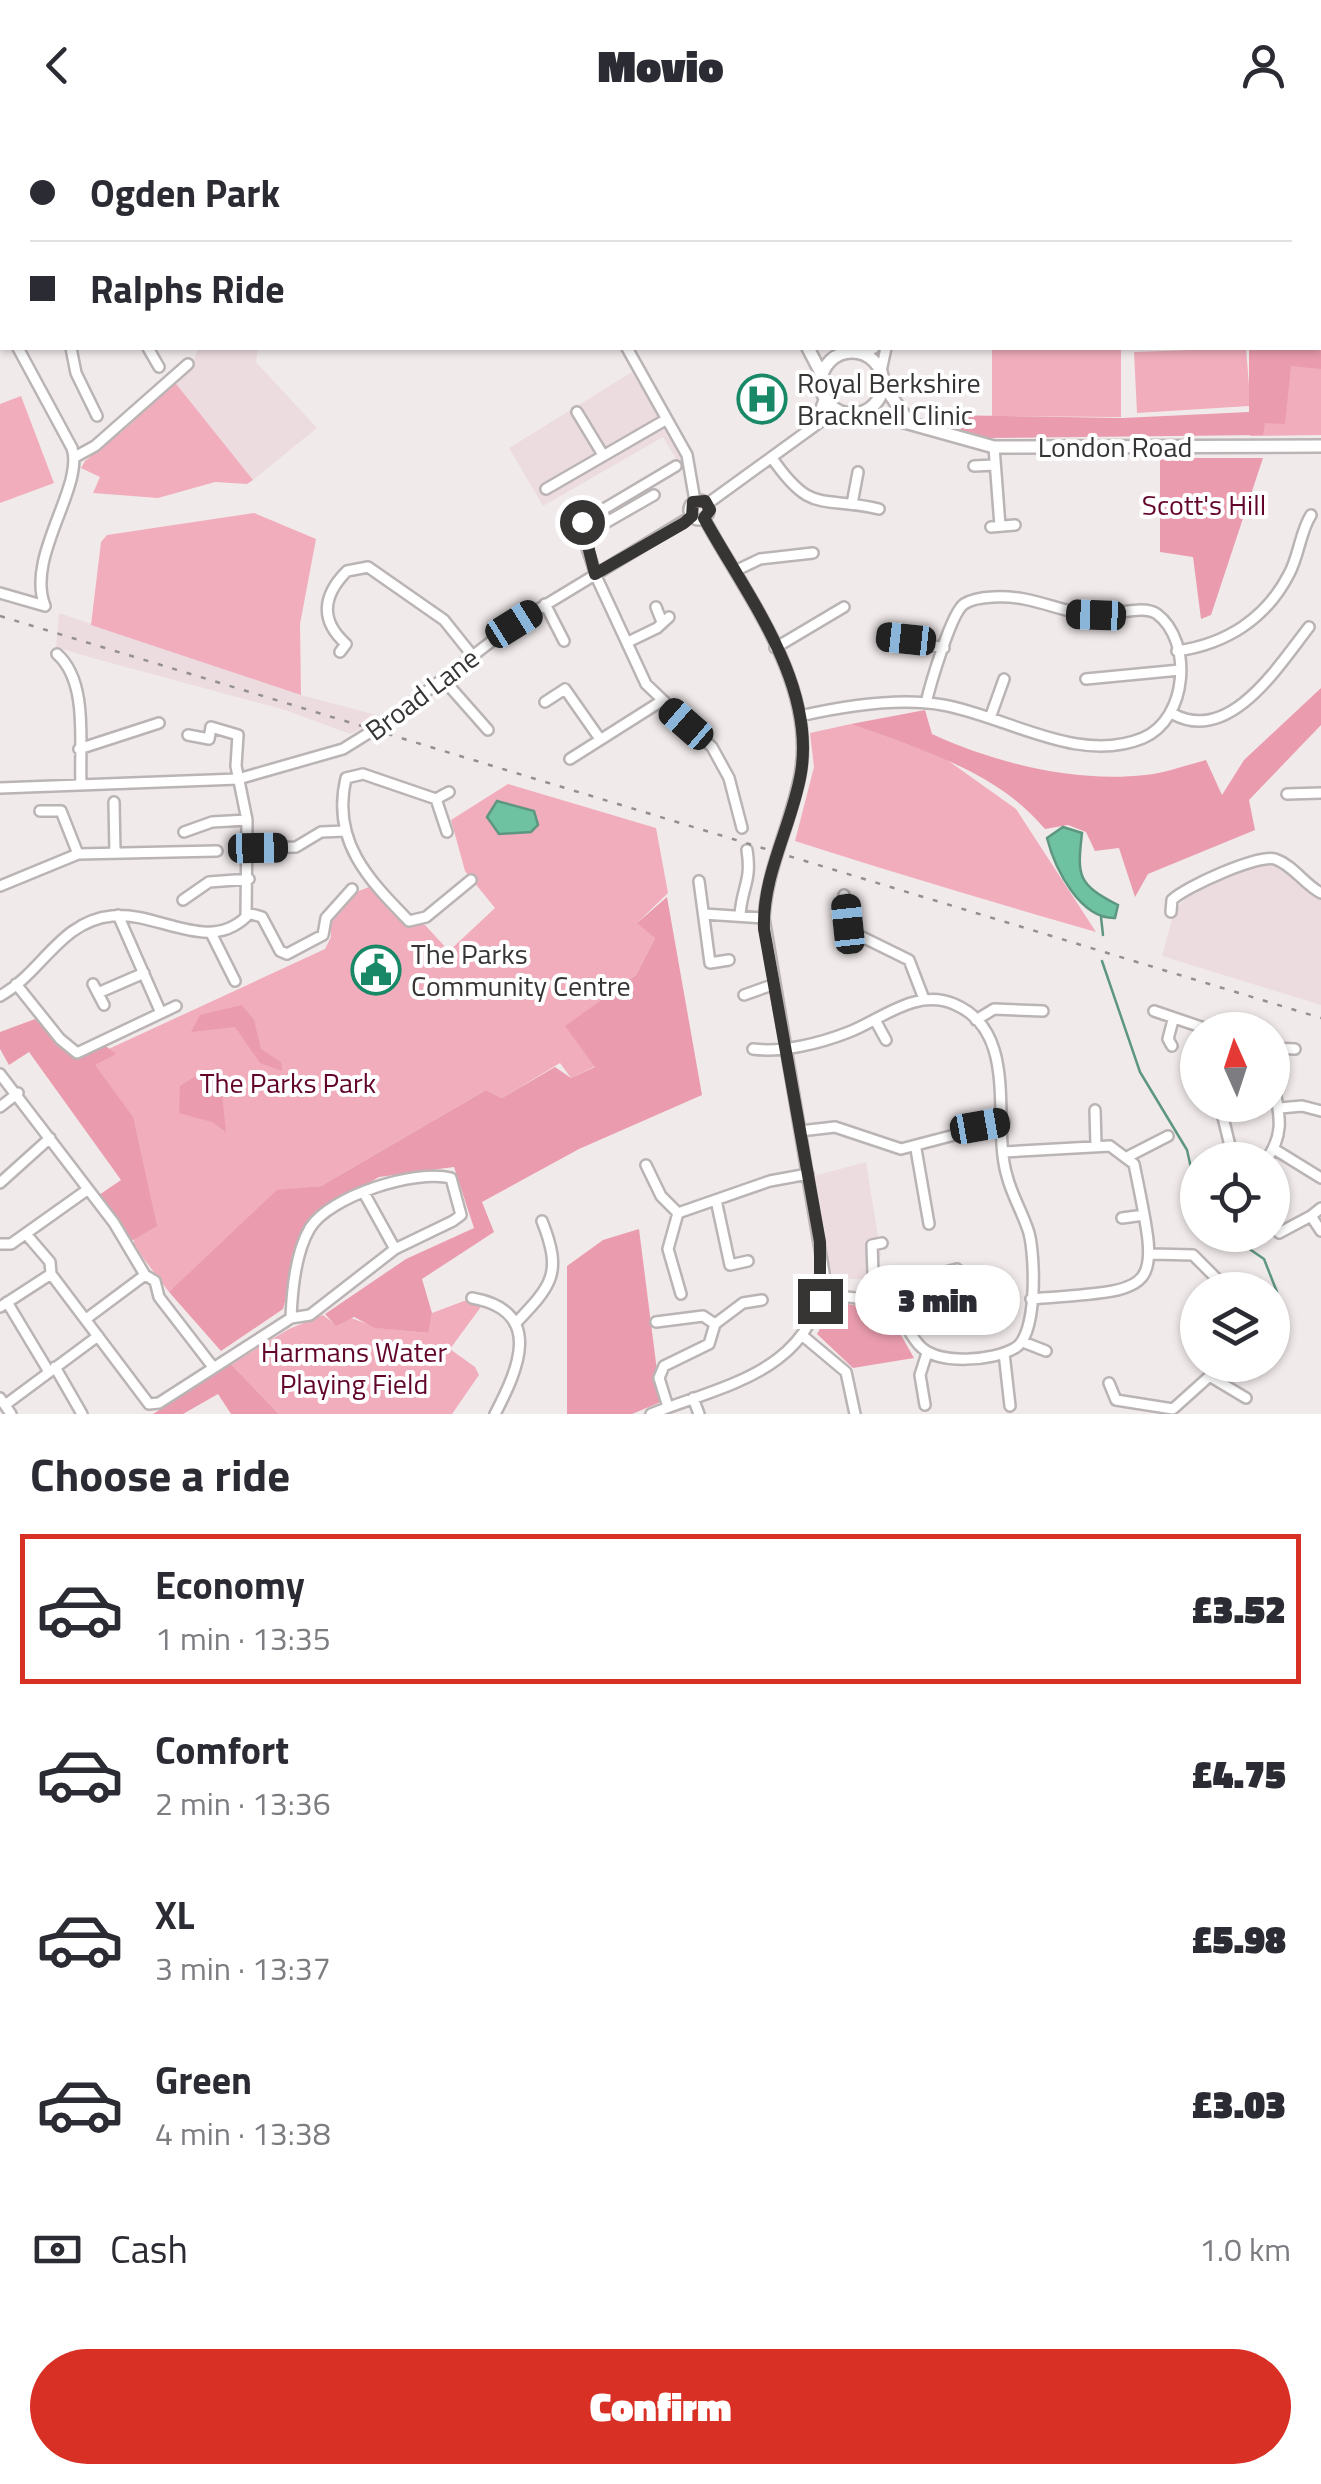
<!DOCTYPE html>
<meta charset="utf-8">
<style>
:root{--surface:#fff;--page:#f2f2f3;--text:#2b2b33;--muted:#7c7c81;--line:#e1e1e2;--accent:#d93025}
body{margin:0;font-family:"Titillium Web",sans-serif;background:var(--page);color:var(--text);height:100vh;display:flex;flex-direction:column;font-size:38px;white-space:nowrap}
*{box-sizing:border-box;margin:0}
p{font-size:32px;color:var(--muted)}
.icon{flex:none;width:55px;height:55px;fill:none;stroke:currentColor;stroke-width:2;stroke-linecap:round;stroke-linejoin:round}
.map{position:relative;height:1284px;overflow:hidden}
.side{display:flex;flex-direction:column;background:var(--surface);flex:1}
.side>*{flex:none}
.guide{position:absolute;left:0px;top:0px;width:1322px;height:220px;box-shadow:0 2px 8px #0004;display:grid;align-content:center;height:220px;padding:0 30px;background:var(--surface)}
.needle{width:65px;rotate:357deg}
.controls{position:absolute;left:1180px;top:882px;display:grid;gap:20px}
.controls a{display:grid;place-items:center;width:110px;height:110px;border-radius:50%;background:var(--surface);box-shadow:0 2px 8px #0004;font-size:50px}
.end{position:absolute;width:45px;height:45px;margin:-22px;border:12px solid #373434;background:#fff;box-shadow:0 0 0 5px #fff}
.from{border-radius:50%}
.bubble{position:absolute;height:70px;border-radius:35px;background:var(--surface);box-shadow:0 2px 8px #0004;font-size:32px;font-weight:800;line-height:70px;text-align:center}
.car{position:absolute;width:30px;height:60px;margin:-30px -15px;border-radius:12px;box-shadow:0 0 8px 2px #0007;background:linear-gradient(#222 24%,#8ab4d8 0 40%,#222 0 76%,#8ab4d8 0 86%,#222 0)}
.guide b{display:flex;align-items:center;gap:35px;height:95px;font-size:38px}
.guide b+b{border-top:2px solid var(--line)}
.guide i{width:25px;height:25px;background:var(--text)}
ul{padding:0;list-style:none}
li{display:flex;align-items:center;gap:30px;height:150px;margin:0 20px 15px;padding:0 10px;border:5px solid transparent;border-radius:0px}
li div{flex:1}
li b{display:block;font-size:38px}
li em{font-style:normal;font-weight:800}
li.active{border-color:var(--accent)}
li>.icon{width:90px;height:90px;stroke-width:1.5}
h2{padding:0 30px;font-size:45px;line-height:120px}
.pay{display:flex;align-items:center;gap:25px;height:110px;padding:0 30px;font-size:38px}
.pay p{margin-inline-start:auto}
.button{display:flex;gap:20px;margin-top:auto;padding:20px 30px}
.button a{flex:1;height:115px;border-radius:60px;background:var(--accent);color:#fff;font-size:40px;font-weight:800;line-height:115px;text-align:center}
header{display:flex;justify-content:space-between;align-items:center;height:130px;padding:0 30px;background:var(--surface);font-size:45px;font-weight:800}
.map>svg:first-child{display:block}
.built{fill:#ecdcdf}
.green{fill:#f1adbc}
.forest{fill:#ea9cae}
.water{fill:#6ec2a2;stroke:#5e9781;stroke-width:2.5}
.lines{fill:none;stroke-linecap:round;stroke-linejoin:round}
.stream{stroke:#5e9781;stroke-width:2.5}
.minor-casing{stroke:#bbb4b5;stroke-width:14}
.major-casing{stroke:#bbb4b5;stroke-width:16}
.minor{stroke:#fff;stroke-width:9}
.major{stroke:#fff;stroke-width:11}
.rail{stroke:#959090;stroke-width:2.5;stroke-dasharray:5 10;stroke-linecap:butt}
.route{stroke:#373434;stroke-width:12}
.labels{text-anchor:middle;stroke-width:8;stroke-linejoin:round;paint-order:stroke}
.poi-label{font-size:28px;fill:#373434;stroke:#fff;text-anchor:start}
.street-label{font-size:28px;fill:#373434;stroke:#fff}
.park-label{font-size:28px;fill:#63052b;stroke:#fff}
</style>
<header><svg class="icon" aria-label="back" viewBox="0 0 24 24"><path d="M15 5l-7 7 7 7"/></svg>Movio<svg class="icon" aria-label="person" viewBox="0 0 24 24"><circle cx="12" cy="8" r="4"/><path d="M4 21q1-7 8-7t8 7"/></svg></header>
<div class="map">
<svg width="1321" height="1284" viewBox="0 0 1321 1284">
<rect width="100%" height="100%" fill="#f1eaeb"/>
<path class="built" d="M198,218h60l-2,14 61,66 -64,52 -80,-100 19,-14z
M632,242l46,78 6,22 -21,-35 -120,69 -34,-58z
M59,483l242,82 83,22 -34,17 -65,-24 -196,-53 -33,-10z
M1263,734l18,3 40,31v107l-159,-49 12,-44 19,-22z
M866,1032l15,93 -9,24h-41l-17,-103z"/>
<path class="green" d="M1035,0h286v305l-71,1 -1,-30 -112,7 -3,-61 112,-4 3,37v-37h71v-216z
M992,219l129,1v67l-129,-1z
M173,250l80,100 -6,4 -32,-2 -57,16 -65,-5 7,-16 -19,-9 4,-7 48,-39z
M21,266l33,87 -54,20v-99z
M254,383l62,26 -16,85 1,71 -210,-70 10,-83 6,-7z
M851,594l92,33 73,52 80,123c-97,-28 -202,-59 -301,-91l19,-74 -4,-34z
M508,654l148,44 12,65 -30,29 17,16 -19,37 -70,51 30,40 -25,12 -11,-15 -58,35 -16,-8 -165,96 -28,3 -124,103 -35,-46 -6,-127 -41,-60 238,-110 6,-12 -1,-19 26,-26 13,-5 38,38h18l24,26 46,-43 -30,-37 -14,-51z
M472,1168l14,2 -36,49 25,18 4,8 -27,39h-173l-48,-50 58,-35 34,-14 13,10 15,-7 28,10 48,5 5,-20z"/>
<path class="forest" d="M1271,0h50v239l-30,-3 -6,58 -20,-1 -2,12 -275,3 -45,-12 3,-11 177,3 126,-6v-64h71v-216z
M1160,328h103l-52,157 -10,4 -8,-62 -33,-5z
M1321,558v37l-72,75 6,30 -107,44 -13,23 -16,-49 -24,3 -9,-19 -18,-7 -23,4c-48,-58 -126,-80 -194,-105l74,-14 7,24c63,29 143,49 213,41 20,-2 42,-10 61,-15l16,35 22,-35z
M667,767l35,198 -123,54 -97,53 12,30 -72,47 10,34 -4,20 -53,-5 -21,-11 -18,9 -11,-12 81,-55 68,-31 -20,-61 -75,10 -71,42 -25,90 -62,42 -52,-59 108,-102 44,-4 165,-96 16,8 53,-31 16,11 24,-11 -30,-41 71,-51 19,-37 -18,-15z
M242,875l12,15 7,29 20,13 1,9 -22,-8 -25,-36 -44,5 9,-17z
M35,889l40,39 28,-14 13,10 -21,11 38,52 24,109 -26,15 -32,-46 22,-15 -92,-128 -20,13 -9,-16v-17z
M207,939l14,15 5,48 -14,-10 -33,-9 1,-27z
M639,1099l22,173 -29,12h-65v-148l36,-26z
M848,1174c43,8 46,18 66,54l-61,10 -36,-34 16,-28z
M231,1234l48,50h-48l-13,-20 -35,20h-30z"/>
<path class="water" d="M497,671l37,10 4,14 -7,7 -32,2 -12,-17z
M1063,697l19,6c-5,43 -5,51 36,72l-3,13c-35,1 -60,-49 -68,-80z"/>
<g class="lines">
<path class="stream" d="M1101,787l2,18
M1102,831l38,111 47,78 11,49
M1229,1105l35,24 13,33"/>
<g class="minor-casing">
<path id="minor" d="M669,0v2
M565,2l2,-2
M950,2l1,-2
M1026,2l1,-2
M0,160l2,11
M71,218l5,25 21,43
M148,218l11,19
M627,218l60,107 8,46
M863,224l11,-6
M881,241l5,-23
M577,282l26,43
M816,292l9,-25
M994,317l6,79
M75,327l20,-11 93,-82
M772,328c40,58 49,37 107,51
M676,336l-94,56c-2,14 10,36 13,52l51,110 66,63 17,31 13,50
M974,336l20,-1
M546,359l121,-70
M689 380a10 10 0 1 1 20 0a10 10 0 1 1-20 0Z
M707,374l113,-82 22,-10
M852,374l6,-32
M991,397l24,-2
M593,400l61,-35
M737,440l23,-11 53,-6
M0,463l45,13c-20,-49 40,-120 27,-158l-54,-100
M545,474l19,37
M656,477l6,15
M885,507l59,11
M628,512l29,-14 12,-11
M775,518l69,-41
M1177,521c49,-7 89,-32 112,-77 10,-18 11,-42 22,-59
M340,522l6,-8c-26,-23 -24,-48 1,-73l21,-4 76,53 28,35
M57,524c32,28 22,91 24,130
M443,549l45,51
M1086,549l94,-9
M545,572l20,-13 35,50
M1173,584c57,31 106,-49 136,-87
M800,586c44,-10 98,-19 143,-11 63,11 135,60 200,33 45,-19 50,-97 14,-124 -11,-8 -31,-2 -44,-1 -42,4 -53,-7 -89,-14 -16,-3 -46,-4 -60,5 -13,9 -34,82 -38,99
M990,588l14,-39
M79,619l80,-26
M570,629l90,-57
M0,658l238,-9 105,-30 45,-28 126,-97 178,-108
M1287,664l34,-1
M436,669l13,-7
M114,672l1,51
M40,681h21l17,43
M184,702l28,-10 35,-2
M447,702l-11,-33 -73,-25 -17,4c-15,63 22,101 63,143l17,-4 45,-37
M248,718l48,-1 25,-15 24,-1
M699,751l11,82 19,-3
M0,756l78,-32 139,-3
M844,765l6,36 59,29 15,39
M183,770l26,-18 40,-3
M1171,782l1,-12c13,-13 86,-46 103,-41 18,6 30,26 46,34
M248,783l14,4 18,34 7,3 36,-19 3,-17 26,-29
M704,784l60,4
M118,785l43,98
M740,785c2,-29 12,-33 7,-65
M211,803l24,48
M16,854l44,55 17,14 99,-47
M93,854l11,21
M98,863l46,-20
M744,865l28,-10
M0,866c42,-23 60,-75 112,-80 46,-5 95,38 134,1l1,-97 -11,-54 2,-31 -27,-8 -2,12 -21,-4
M1154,881l56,19
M875,890l11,20
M976,890l18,-11 49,2
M1172,916l-4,-7 5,-19
M1272,918l23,1
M753,919c29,4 68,-6 96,-17 33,-13 67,-44 105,-28 67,28 37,120 53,172 5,20 16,37 22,57 6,23 9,102 -14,115 -21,13 -76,17 -94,-1 -13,-12 -16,-31 -33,-40 -19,-10 -46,-10 -67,-13
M0,944l114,149 31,52 -59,44
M1220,975l11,45 7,10
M0,977l18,-14
M1280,978l22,-2 19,5
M1095,980l1,35
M1225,983h19
M800,1001l35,-4 66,22 103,-27
M916,1019l13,75
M1274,1019l47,29
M1004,1022l106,-6 24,18c27,131 29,125 -103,135
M1129,1026l39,-20
M1266,1030c23,-31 10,-53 6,-88
M646,1035l15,31 17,17 92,-32 38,-7
M0,1053l50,-45
M364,1063l31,56
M716,1070l14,65 18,-4
M1321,1078l-10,8 10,15
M678,1083l-10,36 13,45
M1122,1088l22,-3
M1279,1103l32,-17
M26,1104l24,28 1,12
M0,1114h11l76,-54
M1152,1124l41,1 35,35
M145,1145l10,6 4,16 54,70
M472,1168c73,13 46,72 23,116
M7,1172l42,70
M874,1172l-2,-57 10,-2
M0,1177l51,-33 98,130
M898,1184l28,-37 31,-8
M656,1192l47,-6 12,8
M515,1194c37,-39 48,-50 27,-103
M803,1206l43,36 9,42
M1023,1212l23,9
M1004,1223l6,53
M55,1237l27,47
M1211,1247l35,21
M1109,1253l7,17 57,9 49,-44
M0,1268l11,16
M693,1268l6,16
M149,1274l10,-1 132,-85 19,-3 85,-66 58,-28 8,-6 -10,-37c-36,-9 -121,18 -141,50 -15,25 -18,62 -19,90
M5,1275l93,-69
M925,1275l-5,-30 7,-22
M668,1277l-9,-29 5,-12 45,-22 6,-20 28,-21 19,-3
M651,1284c76,-30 164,-43 173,-141l-60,-355c3,-50 27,-95 36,-143 17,-92 -55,-181 -96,-257"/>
</g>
<g class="major-casing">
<path id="major" d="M0,0l3,2
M0,13l2,2
M0,24h2
M808,218l14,27
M821 253a31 31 0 1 1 62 0a31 31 0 1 1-62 0Z
M883,254l23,34
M865,281l129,36 327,-1"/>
</g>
<use href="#minor" class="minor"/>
<use href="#major" class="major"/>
<path class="rail" d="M0,486l1321,402"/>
</g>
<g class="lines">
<path class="route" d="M582,392l13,52 89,-51 8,-7 1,-14 12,-1 5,9 -6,8c41,75 112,164 97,255 -9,53 -39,101 -37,156l56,313v59"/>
</g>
<defs>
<g id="hospital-ring" transform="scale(2.5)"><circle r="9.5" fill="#fff" stroke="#188867" stroke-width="1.5"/><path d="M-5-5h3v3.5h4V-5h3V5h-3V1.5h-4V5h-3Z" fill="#188867"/></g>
<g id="civic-ring" transform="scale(2.5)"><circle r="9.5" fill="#fff" stroke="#188867" stroke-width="1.5"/><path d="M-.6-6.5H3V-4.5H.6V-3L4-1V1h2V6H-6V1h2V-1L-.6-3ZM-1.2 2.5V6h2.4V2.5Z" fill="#188867"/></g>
</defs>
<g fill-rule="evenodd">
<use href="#hospital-ring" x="762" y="269"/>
<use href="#civic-ring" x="376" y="840"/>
</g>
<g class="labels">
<g class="poi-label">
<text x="797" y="263">Royal Berkshire<tspan x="797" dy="32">Bracknell Clinic</tspan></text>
<text x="411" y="834">The Parks<tspan x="411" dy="32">Community Centre</tspan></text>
</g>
<g class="street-label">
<text x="1115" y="327">London Road</text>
<text transform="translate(422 564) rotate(-37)" y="10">Broad Lane</text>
</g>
<g class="park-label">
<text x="1204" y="385">Scott's Hill</text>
<text x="288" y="963">The Parks Park</text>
<text x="354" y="1232">Harmans Water<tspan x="354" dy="32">Playing Field</tspan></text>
</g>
</g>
</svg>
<div class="controls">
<a><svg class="needle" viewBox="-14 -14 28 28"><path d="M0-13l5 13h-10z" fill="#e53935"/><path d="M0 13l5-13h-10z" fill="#7c7c81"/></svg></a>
<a><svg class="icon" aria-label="locate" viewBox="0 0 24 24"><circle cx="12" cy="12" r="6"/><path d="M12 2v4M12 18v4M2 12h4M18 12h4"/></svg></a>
<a><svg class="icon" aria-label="layers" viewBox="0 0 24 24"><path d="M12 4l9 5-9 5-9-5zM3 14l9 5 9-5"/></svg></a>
</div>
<i class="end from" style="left:582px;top:392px"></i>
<i class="end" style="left:820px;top:1171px"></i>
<div class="bubble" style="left:855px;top:1135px;width:165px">3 min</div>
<i class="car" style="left:1096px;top:485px;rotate:272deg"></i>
<i class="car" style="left:514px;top:494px;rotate:58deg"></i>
<i class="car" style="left:906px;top:509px;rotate:276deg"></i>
<i class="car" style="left:686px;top:594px;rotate:311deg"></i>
<i class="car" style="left:258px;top:718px;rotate:89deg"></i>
<i class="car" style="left:848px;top:794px;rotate:354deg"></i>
<i class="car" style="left:980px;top:996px;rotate:80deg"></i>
<div class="guide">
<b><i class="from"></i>Ogden Park</b>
<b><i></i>Ralphs Ride</b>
</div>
</div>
<section class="side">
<h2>Choose a ride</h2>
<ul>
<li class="active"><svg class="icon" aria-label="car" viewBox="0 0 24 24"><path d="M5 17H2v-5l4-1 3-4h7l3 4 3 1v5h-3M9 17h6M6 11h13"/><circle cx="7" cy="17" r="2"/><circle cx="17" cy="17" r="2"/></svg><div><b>Economy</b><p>1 min · 13:35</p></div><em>£3.52</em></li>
<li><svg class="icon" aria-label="car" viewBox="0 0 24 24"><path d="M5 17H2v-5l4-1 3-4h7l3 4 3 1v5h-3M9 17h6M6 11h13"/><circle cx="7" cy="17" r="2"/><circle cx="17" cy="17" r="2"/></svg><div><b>Comfort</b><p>2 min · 13:36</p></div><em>£4.75</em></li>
<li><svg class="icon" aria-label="car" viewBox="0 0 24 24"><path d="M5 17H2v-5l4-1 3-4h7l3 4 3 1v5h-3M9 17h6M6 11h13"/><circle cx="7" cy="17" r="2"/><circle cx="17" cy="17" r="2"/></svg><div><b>XL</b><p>3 min · 13:37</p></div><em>£5.98</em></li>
<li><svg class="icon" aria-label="car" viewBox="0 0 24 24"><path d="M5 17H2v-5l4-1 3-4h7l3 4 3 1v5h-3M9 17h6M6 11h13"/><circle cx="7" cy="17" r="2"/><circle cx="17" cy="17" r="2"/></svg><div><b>Green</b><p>4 min · 13:38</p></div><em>£3.03</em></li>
</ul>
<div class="pay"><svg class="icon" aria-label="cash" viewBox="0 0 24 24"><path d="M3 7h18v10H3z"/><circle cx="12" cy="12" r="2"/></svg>Cash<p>1.0 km</p></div>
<div class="button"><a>Confirm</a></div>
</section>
